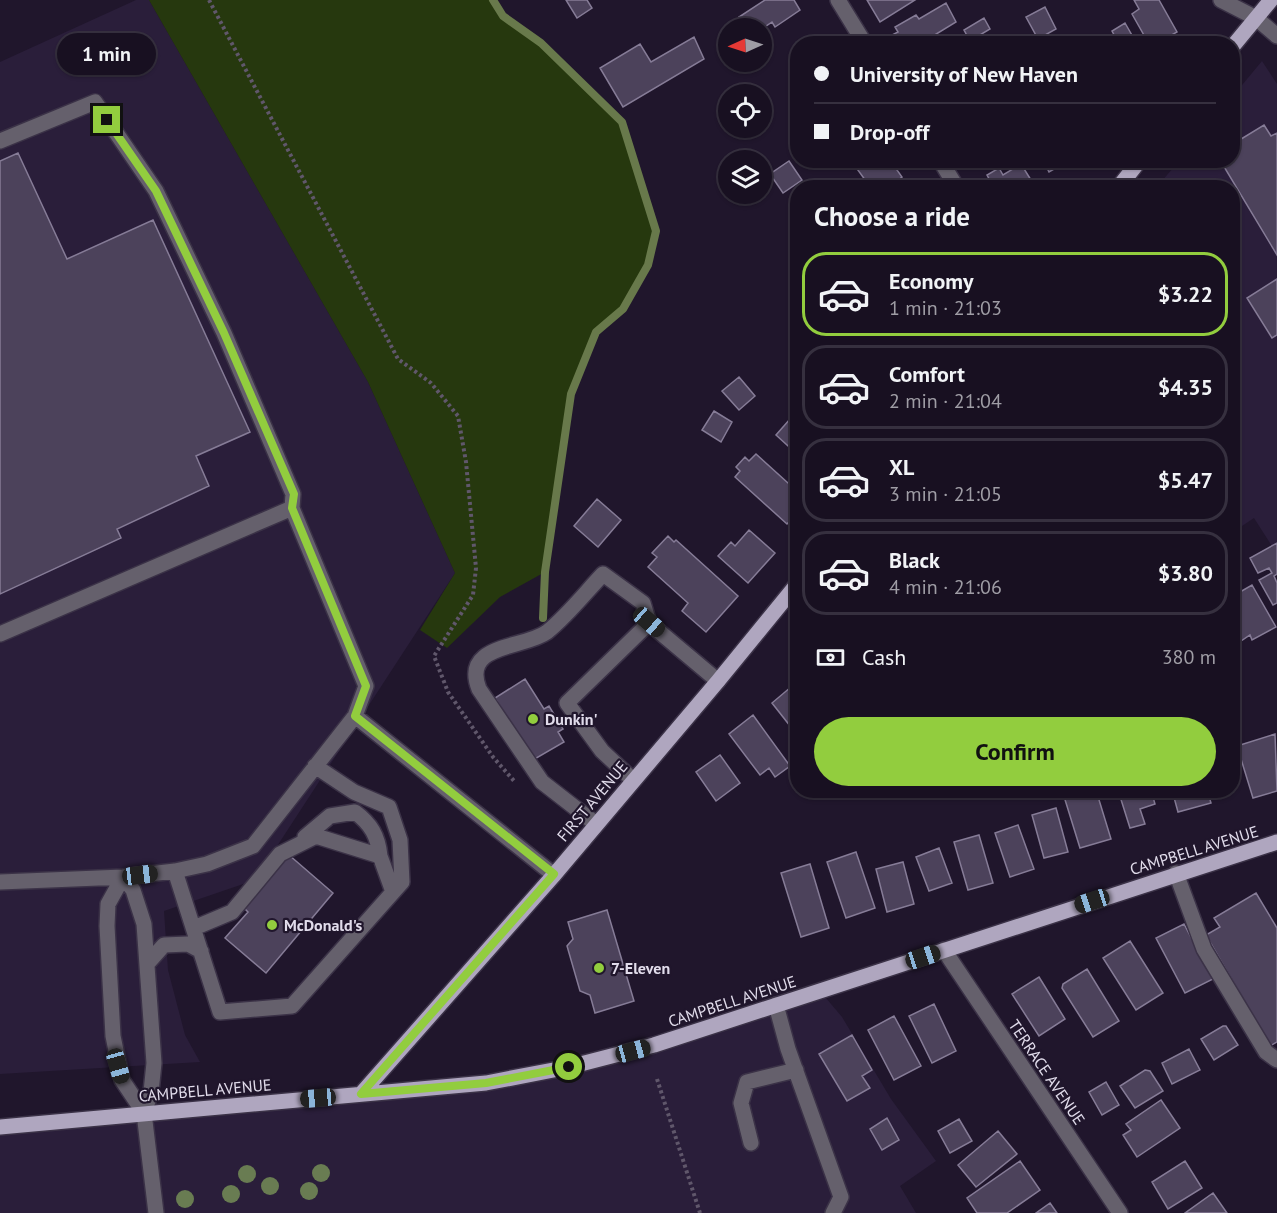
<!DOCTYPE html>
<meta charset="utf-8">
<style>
:root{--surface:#181021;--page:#21192a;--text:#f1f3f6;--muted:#9f9da5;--line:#36303f;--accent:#92cd3e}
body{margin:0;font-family:"PT Sans",sans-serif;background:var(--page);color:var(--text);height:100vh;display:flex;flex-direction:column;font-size:22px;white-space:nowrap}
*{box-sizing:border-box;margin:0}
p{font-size:20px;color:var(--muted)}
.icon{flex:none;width:33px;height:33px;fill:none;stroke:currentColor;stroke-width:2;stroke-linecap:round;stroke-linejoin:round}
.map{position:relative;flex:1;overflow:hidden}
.drawer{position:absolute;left:790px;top:180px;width:450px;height:618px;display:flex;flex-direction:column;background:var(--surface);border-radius:24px;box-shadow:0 2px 4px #0004,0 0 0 2px var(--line)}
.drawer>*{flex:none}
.hud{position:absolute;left:790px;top:36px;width:450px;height:132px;border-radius:24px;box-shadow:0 2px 4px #0004,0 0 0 2px var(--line);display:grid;align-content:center;height:132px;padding:0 24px;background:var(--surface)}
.needle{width:39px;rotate:267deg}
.tools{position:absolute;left:718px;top:18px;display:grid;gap:12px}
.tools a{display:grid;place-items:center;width:54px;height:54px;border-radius:50%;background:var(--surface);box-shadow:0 2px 4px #0004,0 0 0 2px var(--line);font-size:30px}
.end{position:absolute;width:27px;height:27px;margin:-14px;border:8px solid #92cd3e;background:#111;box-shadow:0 0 0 3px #111}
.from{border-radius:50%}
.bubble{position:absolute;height:42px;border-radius:21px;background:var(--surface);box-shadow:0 2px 4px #0004,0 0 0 2px var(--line);font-size:20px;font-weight:700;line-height:42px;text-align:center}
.car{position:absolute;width:18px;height:36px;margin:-18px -9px;border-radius:8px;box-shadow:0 0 4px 2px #0007;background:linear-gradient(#222 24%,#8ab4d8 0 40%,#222 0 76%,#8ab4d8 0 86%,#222 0)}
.hud b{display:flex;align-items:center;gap:21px;height:57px;font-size:22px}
.hud b+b{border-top:2px solid var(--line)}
.hud i{width:15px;height:15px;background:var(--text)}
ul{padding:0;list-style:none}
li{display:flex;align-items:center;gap:18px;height:84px;margin:0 12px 9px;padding:0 12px;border:3px solid var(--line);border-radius:24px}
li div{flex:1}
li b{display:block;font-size:22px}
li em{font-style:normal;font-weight:700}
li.active{border-color:var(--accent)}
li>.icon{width:54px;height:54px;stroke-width:1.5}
h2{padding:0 24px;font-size:27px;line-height:72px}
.pay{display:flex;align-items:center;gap:15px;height:66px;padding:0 24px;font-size:22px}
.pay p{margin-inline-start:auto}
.action{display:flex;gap:12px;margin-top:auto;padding:12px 24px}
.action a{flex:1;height:69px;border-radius:36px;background:var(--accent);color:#111;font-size:24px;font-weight:700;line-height:69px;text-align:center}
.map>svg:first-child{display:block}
.built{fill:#2a1e3a}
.green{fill:#26380e}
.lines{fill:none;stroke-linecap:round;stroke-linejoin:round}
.stream{stroke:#68794b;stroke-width:8}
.building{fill:#4c425b;stroke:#867c97;stroke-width:1.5}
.minor-casing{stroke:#3b3247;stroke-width:18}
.major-casing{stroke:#3b3247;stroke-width:18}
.path{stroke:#60576b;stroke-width:4;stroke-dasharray:3 3;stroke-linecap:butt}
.minor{stroke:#65606c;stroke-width:15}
.major{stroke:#afa6bf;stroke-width:15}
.tree{fill:#697c52}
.route{stroke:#92cd3e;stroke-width:8}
.poi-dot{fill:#92cd3e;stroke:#20162c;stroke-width:2}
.labels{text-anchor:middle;stroke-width:4.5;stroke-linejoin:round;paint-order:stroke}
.poi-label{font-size:16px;font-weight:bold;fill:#e1dceb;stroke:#20162c;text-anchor:start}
.street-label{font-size:16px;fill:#e1dceb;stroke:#20162c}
</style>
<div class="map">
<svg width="1277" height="1213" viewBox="0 0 1277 1213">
<rect width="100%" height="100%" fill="#20162c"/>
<path class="built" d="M136,0h13l219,382 87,191 -200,307 -91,31 4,59 17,65 15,27 -200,12v-1012z
M1262,61l15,23v470l-23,-36 -21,14v-344h-77l23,-27 54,-1v-64z
M820,991l22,26 49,82 45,62 -36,25 16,27h-916v-86l552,-56z"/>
<path class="green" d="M149,0h344l10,16 38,27 81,79 34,109 -8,34 -25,44 -27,23 -25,62 -26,178 -45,25 -53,51 -27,-18 35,-57 -87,-191z"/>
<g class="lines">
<path class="stream" d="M493,0l10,16 38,27 81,79 34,109 -8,34 -25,44 -27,23 -25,62 -26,178 -2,46"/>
</g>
<path class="building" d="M566,0h21l5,8 -15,10z
M765,0h29l6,10 -25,17 -3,-5 -10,7 -15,-1 -8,-11z
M867,0h48l-35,22z
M1134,0h25l18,32 -21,12h-7l-17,-30 7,-5z
M946,3l10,19 -36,22h-23l-5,-9 6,-3 -3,-5 21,-12 3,4z
M1045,7l11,22 -18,10 -12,-22z
M984,18l6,11 -20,12 -6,-11z
M1125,23l12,21h-18l-7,-13z
M694,37l10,22 -81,48 -23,-39 40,-24 11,18z
M1264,125l7,11 6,-3v122l-54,-90 12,-7 -2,-14z
M18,153l49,106 86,-39 97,212 -54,24 13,30 -92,43 4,9 -121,56v-433z
M907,160l2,2 -12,8 5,7 -14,11h-17l-19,-26z
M1043,160h27l-21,12z
M789,161l13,19 -19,13 -13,-19z
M1021,164l15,24h-42l-7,-13 12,-7 4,7z
M910,181l4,7h-13z
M1277,279v56l-5,3 -25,-40z
M739,377l16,19 -16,14 -17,-19z
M714,411l18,11 -11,20 -19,-12z
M797,411l1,1v43l-22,-20z
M756,454l42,38 -9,13 8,8 -10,11 -52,-47 5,-6 -4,-4 9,-10 4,4z
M597,499l24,21 -23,27 -24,-21z
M749,530l26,23 -27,30 -30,-27 13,-14 4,4z
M668,536l6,6 2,-2 62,56 -32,36 -24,-21 6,-8 -40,-36 9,-10 -5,-4z
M1277,543v31l-3,2 3,7v20l-4,2 -14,-25 13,-7 -3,-5 -11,5 -8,-15z
M1252,585l24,42 -24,13 -2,-5 -9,6 -8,-13v-4l7,-4 -7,-13v-11z
M525,679l19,30 5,-3 14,23 -5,3 6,10 -31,18 -38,-62z
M798,681v55l-26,-33z
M753,715l37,51 -15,11 -6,-9 -9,7 -31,-41z
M1275,734l2,57 -24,7 -16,-52z
M720,755l20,28 -24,18 -20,-29z
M1062,790h34l15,49 -31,9z
M1118,790h33l4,14 -15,5 5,15 -15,4z
M1172,790h35l4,13 -33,9z
M1056,808l12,44 -24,6 -12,-43z
M1018,825l16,44 -24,8 -15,-44z
M979,835l14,48 -25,7 -14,-48z
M939,848l13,35 -23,8 -13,-34z
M856,852l19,56 -29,10 -19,-56z
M289,855l44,38 -67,80 -41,-35 23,-26 -5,-5z
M903,862l11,42 -27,8 -11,-43z
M810,864l19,64 -28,9 -20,-64z
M1256,893l21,35v114l-7,4 -64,-111 14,-8 -6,-9z
M607,910l27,91 -39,12 -5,-18 -10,-4 -13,-45 6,-7 -5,-17z
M1184,924l29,55 -28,14 -29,-55z
M1130,941l33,52 -27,17 -33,-52z
M1087,969l32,52 -26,16 -31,-49 1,-4z
M1039,977l26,42 -26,17 -27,-42z
M934,1004l22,47 -24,12 -23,-47z
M894,1016l27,50 -27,14 -26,-50z
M1223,1026h3l12,19 -24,15 -13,-21z
M852,1035l20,35 -10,6 8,12 -23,13 -28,-47z
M1189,1049l11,21 -28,14 -10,-21z
M1145,1070l5,1 13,20 -28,17 -15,-22z
M1106,1082l13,23 -17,10 -13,-23z
M1161,1100l19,28 -43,29 -14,-22 8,-5 -5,-6z
M887,1118l12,22 -17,10 -12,-21z
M959,1119l13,22 -22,12 -12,-22z
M998,1131l19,23 -41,33 -18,-22z
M1020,1161l20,29 -33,23h-30l-10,-15z
M1185,1161l17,27 -34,21 -16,-27z
M1213,1193l14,20h-42z
M1050,1203l7,10h-21z"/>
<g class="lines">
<g class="minor-casing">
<path id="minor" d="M838,0l27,44
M1221,0l35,18 21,18
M0,141l95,-39 61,89 68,142 69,161 -1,14
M940,160l17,28
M0,634l292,-126 74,178 -11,30
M633,780l-31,-29 -35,-48 82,-80
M596,824l-54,-42 -63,-93c-18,-46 45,-40 68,-57 21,-17 38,-39 56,-58l40,29 6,20 69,58
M305,837l25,-21 25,-4c16,12 23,24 25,44
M175,871l45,141 72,-6 110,-124 -2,-42 -11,-33 -35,-15 -39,-26
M1176,873l28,76 62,103 11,8
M123,877l10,13 11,34 10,139 -3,29 -7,21 12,100
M123,877l-15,27 -1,22 6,110 9,44 22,33
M0,882l123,-5 52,-6 32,-7 46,-18 102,-130 199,159
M194,928l38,-16 48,-58 36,-18 64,20 13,36
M944,950l176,263
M147,964l17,-19 24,-1 13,7
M776,1005l12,44 53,148 -8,16
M751,1143l-10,-40 6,-21 49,-12"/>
</g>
<g class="major-casing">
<path id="major" d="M1233,46l38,-46
M1118,188l22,-28
M361,1094l193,-219 164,-194 80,-98
M0,1127l486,-44 83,-16 85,-22 623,-203"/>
</g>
<path class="path" d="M209,0l189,359 33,24 27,33 8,46 10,106 -3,27 -39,61 14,36 45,65 22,25
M657,1079l43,134"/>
<use href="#minor" class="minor"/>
<use href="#major" class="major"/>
</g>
<g class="tree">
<circle cx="321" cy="1173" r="9"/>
<circle cx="247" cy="1174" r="9"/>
<circle cx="270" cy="1186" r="9"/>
<circle cx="309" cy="1191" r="9"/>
<circle cx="231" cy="1194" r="9"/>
<circle cx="185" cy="1199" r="9"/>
</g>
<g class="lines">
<path class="route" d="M107,120l49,71 68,142 70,161 -2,14 74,178 -11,30 199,158 -193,220 125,-11 83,-16"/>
</g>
<g class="poi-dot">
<circle cx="533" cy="719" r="6"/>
<circle cx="272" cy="925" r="6"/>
<circle cx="599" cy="968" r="6"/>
</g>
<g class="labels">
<g class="poi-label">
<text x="545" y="725">Dunkin'</text>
<text x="284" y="931">McDonald's</text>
<text x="611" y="974">7-Eleven</text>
</g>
<g class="street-label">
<text transform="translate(592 801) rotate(-50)" y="6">FIRST AVENUE</text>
<text transform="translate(1194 850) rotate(-17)" y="6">CAMPBELL AVENUE</text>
<text transform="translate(732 1001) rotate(-18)" y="6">CAMPBELL AVENUE</text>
<text transform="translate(1047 1072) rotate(56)" y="6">TERRACE AVENUE</text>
<text transform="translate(205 1090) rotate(-5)" y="6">CAMPBELL AVENUE</text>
</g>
</g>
</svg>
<div class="tools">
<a><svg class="needle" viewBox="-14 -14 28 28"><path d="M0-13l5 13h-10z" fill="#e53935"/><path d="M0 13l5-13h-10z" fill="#9f9da5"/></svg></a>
<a><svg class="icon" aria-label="locate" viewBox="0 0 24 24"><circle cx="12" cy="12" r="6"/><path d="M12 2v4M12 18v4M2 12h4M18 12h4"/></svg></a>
<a><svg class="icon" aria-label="layers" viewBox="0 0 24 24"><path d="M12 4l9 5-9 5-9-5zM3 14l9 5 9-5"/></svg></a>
</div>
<i class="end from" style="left:569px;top:1067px"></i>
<i class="end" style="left:107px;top:120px"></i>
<div class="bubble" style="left:57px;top:33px;width:99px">1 min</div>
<i class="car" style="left:649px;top:622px;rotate:131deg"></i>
<i class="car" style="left:140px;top:875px;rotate:83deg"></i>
<i class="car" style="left:1092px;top:901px;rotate:252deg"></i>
<i class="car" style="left:923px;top:957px;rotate:72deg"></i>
<i class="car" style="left:633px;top:1051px;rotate:75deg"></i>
<i class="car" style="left:118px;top:1066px;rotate:164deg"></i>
<i class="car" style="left:318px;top:1098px;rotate:265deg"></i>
<div class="hud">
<b><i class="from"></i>University of New Haven</b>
<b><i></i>Drop-off</b>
</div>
<section class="drawer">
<h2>Choose a ride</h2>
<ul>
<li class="active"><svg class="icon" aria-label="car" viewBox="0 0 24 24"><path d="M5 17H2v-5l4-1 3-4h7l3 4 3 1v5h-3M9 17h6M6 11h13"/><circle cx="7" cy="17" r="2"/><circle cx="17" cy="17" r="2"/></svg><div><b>Economy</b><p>1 min · 21:03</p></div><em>$3.22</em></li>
<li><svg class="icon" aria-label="car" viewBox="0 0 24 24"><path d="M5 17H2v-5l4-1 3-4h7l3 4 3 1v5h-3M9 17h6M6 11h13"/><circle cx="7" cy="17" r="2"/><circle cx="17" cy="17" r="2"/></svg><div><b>Comfort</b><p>2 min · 21:04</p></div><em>$4.35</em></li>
<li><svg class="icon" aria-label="car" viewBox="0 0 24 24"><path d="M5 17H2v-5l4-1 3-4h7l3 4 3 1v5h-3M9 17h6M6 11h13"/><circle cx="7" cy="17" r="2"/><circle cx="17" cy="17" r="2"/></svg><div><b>XL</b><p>3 min · 21:05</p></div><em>$5.47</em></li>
<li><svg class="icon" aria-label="car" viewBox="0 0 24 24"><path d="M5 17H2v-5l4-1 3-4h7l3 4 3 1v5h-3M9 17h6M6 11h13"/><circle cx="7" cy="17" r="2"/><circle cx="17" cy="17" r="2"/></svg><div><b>Black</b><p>4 min · 21:06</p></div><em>$3.80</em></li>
</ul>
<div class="pay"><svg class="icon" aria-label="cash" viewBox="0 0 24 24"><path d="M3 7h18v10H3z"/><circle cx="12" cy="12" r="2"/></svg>Cash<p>380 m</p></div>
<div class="action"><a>Confirm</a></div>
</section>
</div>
